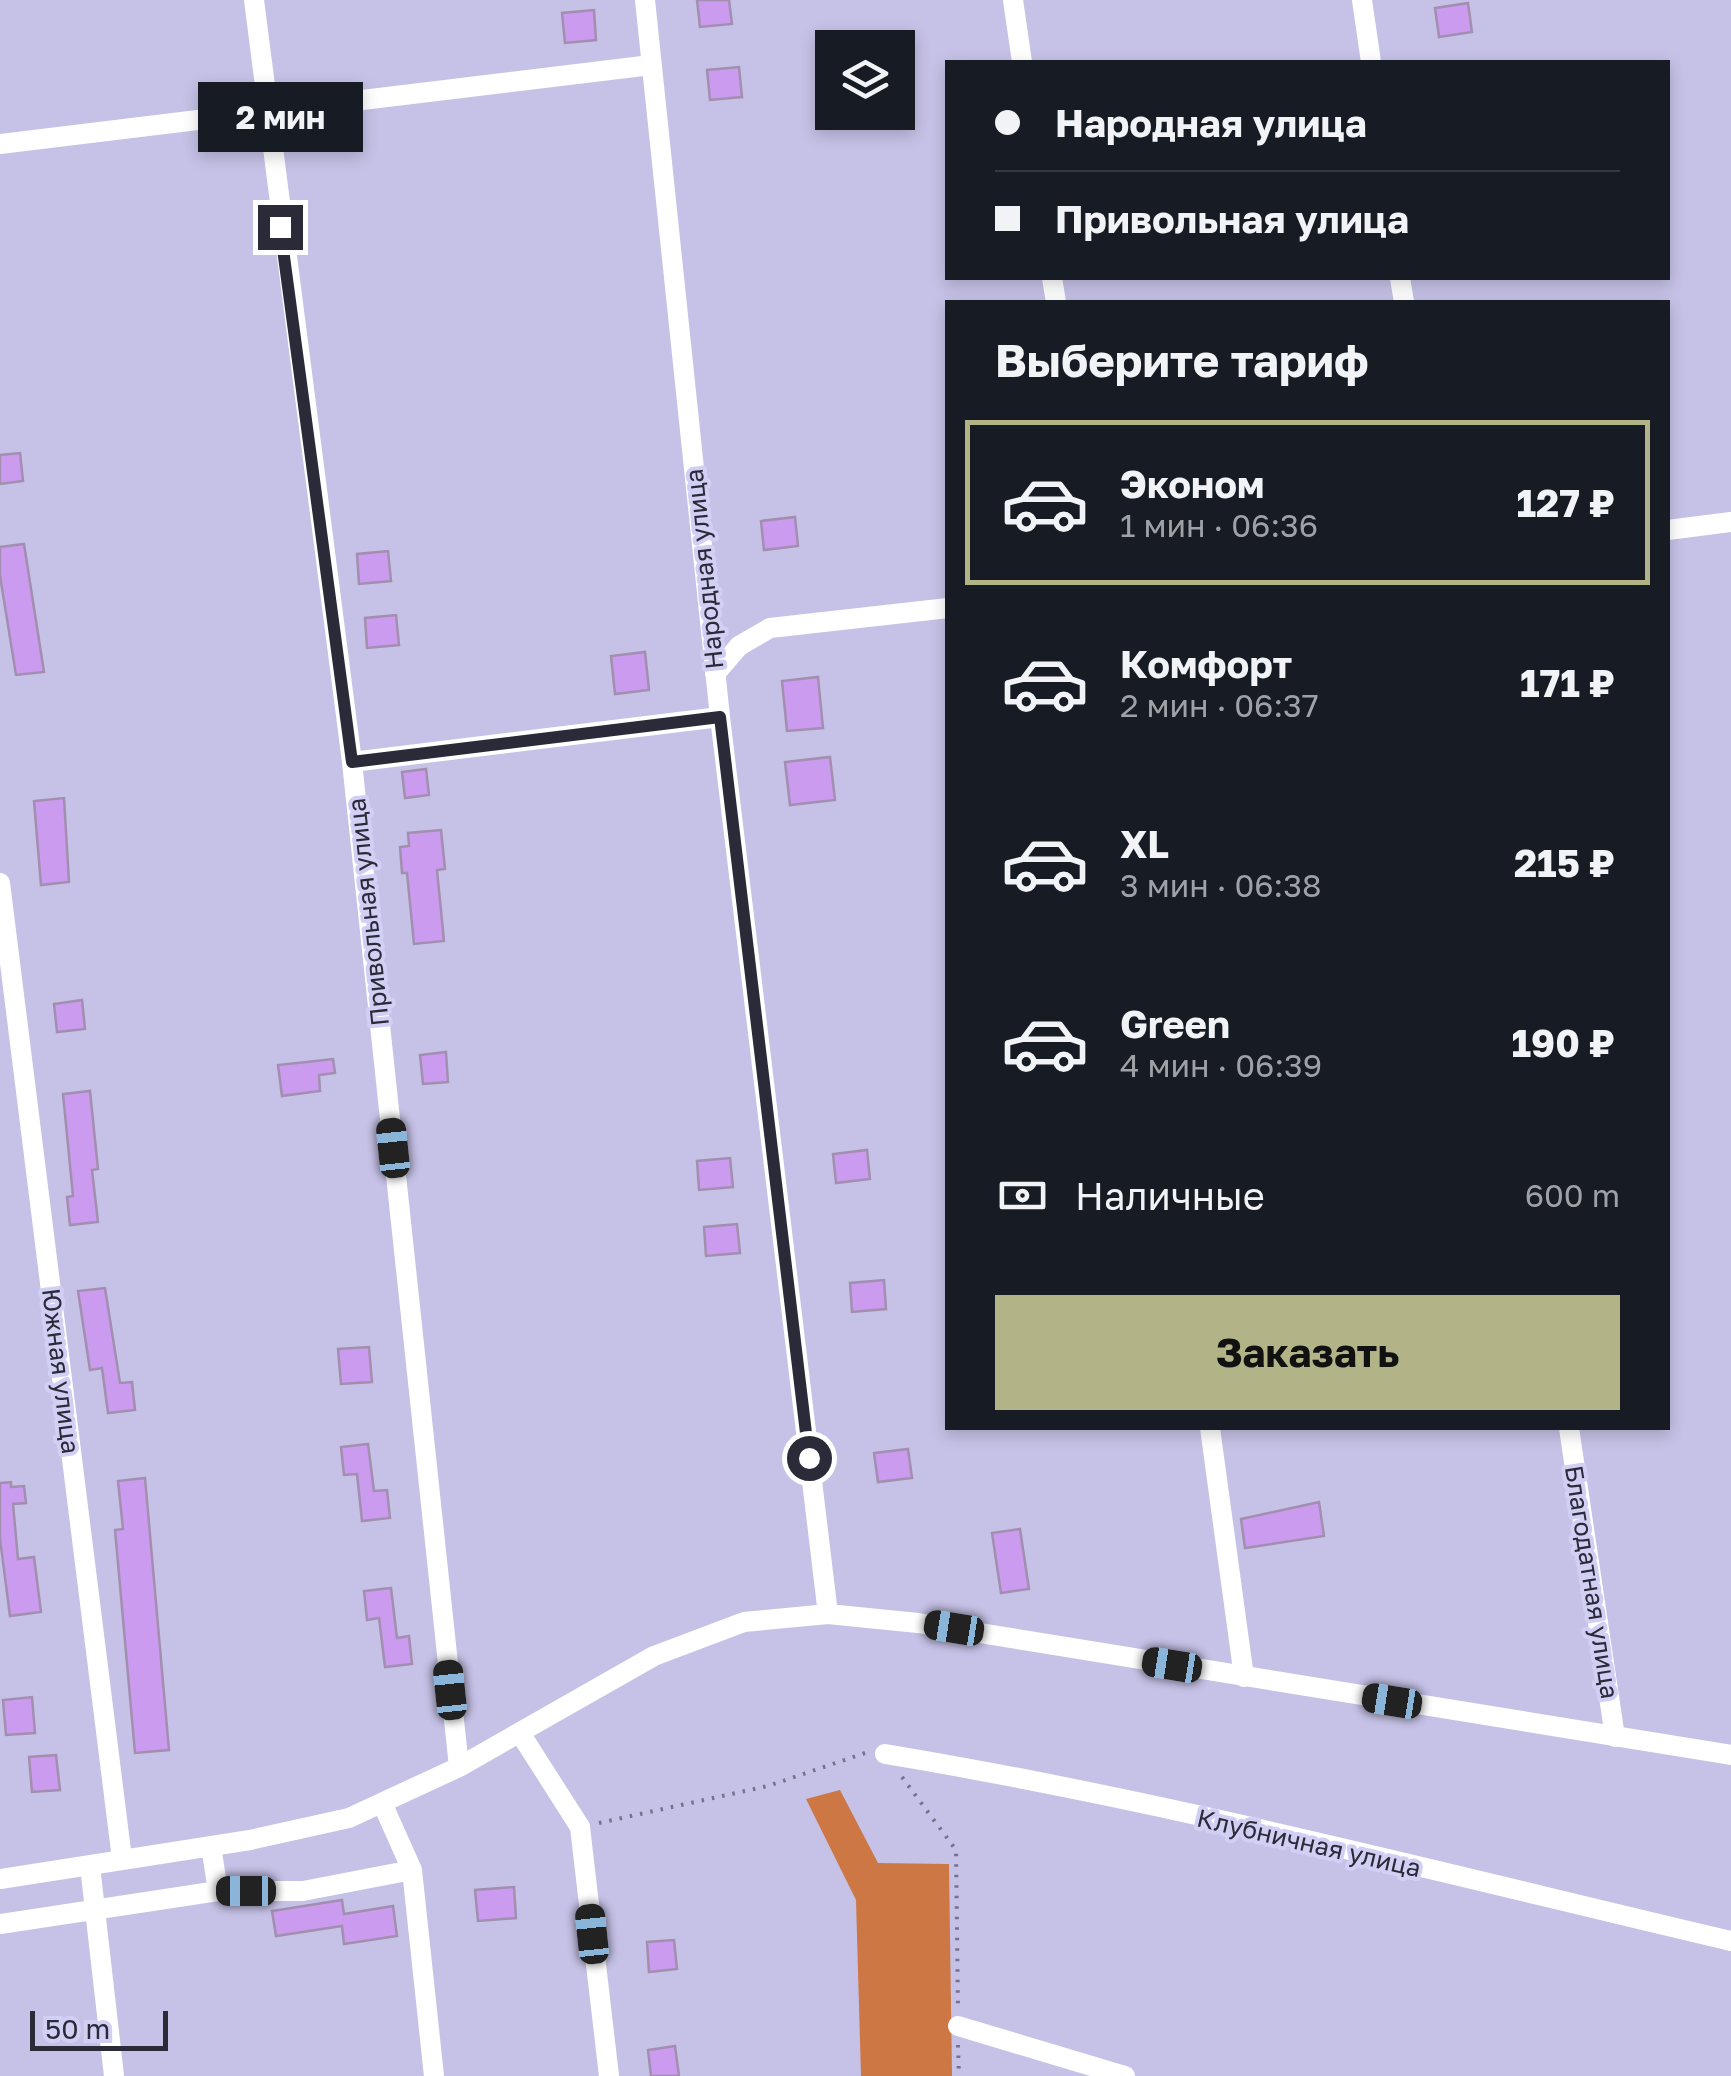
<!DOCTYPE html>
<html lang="ru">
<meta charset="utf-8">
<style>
:root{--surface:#171b24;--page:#20242c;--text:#f1f3f6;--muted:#9ea1a6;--line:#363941;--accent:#b2b387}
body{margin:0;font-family:"Golos Text",sans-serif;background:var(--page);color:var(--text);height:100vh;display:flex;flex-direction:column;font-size:38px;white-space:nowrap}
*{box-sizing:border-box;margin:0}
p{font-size:32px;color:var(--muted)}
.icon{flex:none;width:55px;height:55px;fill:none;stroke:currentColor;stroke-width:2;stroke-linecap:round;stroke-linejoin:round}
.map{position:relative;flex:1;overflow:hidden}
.details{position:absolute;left:945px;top:300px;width:725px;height:1130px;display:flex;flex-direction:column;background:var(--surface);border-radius:0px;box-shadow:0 5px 15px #0003}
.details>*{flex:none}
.banner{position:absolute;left:945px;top:60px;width:725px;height:220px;border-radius:0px;box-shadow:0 5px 15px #0003;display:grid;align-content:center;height:220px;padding:0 50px;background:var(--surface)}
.tools{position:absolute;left:815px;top:30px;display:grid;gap:20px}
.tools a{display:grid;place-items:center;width:100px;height:100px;border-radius:0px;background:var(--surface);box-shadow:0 5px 15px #0003;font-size:50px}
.scale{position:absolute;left:30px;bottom:25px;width:138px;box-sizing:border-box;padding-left:10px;border:5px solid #2b2a38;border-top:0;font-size:28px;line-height:35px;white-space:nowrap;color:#2b2a38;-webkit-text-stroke:8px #d2cff4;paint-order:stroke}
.end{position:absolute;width:45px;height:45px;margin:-22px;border:12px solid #2b2a38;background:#fff;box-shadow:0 0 0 5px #fff}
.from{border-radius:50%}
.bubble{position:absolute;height:70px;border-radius:0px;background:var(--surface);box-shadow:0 5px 15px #0003;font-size:32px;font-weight:700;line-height:70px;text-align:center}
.car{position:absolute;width:30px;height:60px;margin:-30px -15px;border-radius:12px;box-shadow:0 0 8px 2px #0007;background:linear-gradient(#222 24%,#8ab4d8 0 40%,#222 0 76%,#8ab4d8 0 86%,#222 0)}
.banner b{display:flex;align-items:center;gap:35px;height:95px;font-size:38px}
.banner b+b{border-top:2px solid var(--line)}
.banner i{width:25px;height:25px;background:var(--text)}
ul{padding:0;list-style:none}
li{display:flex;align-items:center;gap:30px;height:165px;margin:0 20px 15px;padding:0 30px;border:5px solid transparent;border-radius:0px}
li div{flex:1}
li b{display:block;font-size:38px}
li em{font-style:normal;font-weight:700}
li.active{border-color:var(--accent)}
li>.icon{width:90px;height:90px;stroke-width:1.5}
h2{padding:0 50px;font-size:45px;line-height:120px}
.pay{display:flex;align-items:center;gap:25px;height:110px;padding:0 50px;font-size:38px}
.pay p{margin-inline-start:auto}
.button{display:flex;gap:20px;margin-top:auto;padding:20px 50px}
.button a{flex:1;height:115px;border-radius:0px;background:var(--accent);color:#111;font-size:40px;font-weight:700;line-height:115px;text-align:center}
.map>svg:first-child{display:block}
.forest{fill:#c74}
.building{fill:#ca9bee;stroke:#a28fb0;stroke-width:2.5}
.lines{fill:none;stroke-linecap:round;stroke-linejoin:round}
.path{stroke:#75728b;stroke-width:4;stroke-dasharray:2.5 8;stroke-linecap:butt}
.minor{stroke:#fff;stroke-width:20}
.route{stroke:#2b2a38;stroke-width:12}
.labels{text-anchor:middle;stroke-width:8;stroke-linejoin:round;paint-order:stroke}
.street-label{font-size:25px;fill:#2b2a38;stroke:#d2cff4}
</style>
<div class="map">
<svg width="1731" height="2076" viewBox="0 0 1731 2076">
<rect width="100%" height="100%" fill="#c6c2e7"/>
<path class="forest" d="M840,1790l38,73 71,1 3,212h-91l-5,-176 -50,-101z"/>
<path class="building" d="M697,0h32l3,24 -32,3z
M1468,3l4,29 -33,5 -4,-29z
M594,10l2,30 -31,3 -3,-30z
M739,67l3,30 -32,3 -3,-30z
M20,453l3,28 -23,3v-29z
M795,517l3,29 -34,4 -3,-29z
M24,544l20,128 -28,3 -16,-99v-29z
M388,551l3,30 -32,3 -2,-30z
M396,615l3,30 -32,3 -2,-30z
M645,652l4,38 -34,4 -4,-38z
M818,677l5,51 -36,3 -5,-50z
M830,757l5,43 -45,5 -5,-43z
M426,769l3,26 -24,3 -3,-26z
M64,798l5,84 -28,3 -7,-84z
M441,830l4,39 -8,1 7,71 -30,3 -7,-71h-5l-2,-26 9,-1 -1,-13z
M82,1000l3,29 -28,3 -3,-28z
M446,1052l2,30 -25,2 -3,-29z
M333,1059l2,14 -16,2 1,16 -38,5 -4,-31z
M90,1091l8,78 -6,1 6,52 -28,3 -3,-28 6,-1 -10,-102z
M867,1150l3,29 -34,4 -3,-29z
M730,1158l3,29 -34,3 -2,-29z
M737,1224l3,29 -34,3 -2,-29z
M884,1280l2,29 -34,3 -2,-29z
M105,1288l15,95 12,-1 3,28 -27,3 -6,-45 -12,2 -12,-79z
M369,1347l3,35 -31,2 -3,-35z
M368,1444l6,47 13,-1 3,28 -28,3 -5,-47 -13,1 -3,-28z
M908,1449l4,29 -34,4 -4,-29z
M145,1478l24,272 -34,3 -20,-223 8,-1 -5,-48z
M11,1482v5l13,-1 2,17 -13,1 5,55 16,-2 7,55 -31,4 -10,-77v-56z
M1319,1502l5,34 -79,12 -4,-29z
M1020,1529l9,60 -28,4 -9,-60z
M391,1588l6,50 12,-2 3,28 -27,3 -6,-49 -12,2 -3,-29z
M32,1697l3,36 -29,2 -3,-35z
M56,1755l4,35 -28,2 -3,-35z
M514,1887l2,31 -38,3 -3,-31z
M342,1900l2,14 49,-8 4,30 -53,8 -2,-18 -66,10 -4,-25z
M674,1940l3,29 -28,3 -2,-30z
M675,2046l4,30h-28l-3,-26z"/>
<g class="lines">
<path class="path" d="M902,1777l54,73 2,160
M599,1823l169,-37 97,-33
M958,2045l1,31"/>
<path class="minor" d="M254,0l98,762 107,1005
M645,0l75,717 108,897
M1013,0l9,62
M1362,0l9,62
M0,144l651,-79
M1052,278l4,24
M1400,278l4,24
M1668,530l63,-8
M715,674l24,-28 31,-18 178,-20
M352,762l368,-45
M0,883l122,976
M1210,1428l34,249
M1569,1428l46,309
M520,1733l60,94 29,249
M885,1754c284,47 565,121 846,187
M383,1805l29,65 22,206
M211,1846l7,45
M90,1866l24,210
M0,1879l250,-39 99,-22 110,-51 195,-111 90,-34 84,-8 90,9 813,132
M0,1924l218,-33h85l109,-21
M958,2026l167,50"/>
</g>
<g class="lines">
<path class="route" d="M280,227l72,535 368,-45 89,741"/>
</g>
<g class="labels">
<g class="street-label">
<text transform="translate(704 569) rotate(-96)" y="9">Народная улица</text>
<text transform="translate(368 912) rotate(-96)" y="9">Привольная улица</text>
<text transform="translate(61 1371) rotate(83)" y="9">Южная улица</text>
<text transform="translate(1592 1582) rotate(81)" y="9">Благодатная улица</text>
<text transform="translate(1309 1843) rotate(13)" y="9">Клубничная улица</text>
</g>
</g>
</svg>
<div class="tools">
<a><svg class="icon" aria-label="layers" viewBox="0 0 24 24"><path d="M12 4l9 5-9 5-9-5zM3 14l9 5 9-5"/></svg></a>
</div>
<div class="scale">50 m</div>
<i class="end from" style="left:809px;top:1458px"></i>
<i class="end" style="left:280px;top:227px"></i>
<div class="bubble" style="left:198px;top:82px;width:165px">2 мин</div>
<i class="car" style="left:393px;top:1148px;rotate:354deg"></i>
<i class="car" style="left:954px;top:1628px;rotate:279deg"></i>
<i class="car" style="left:1172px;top:1665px;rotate:279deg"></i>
<i class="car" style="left:450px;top:1690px;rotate:354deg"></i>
<i class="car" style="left:1392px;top:1701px;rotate:279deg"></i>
<i class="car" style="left:246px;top:1891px;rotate:270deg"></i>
<i class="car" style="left:592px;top:1934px;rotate:354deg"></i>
<div class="banner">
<b><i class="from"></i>Народная улица</b>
<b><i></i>Привольная улица</b>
</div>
<section class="details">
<h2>Выберите тариф</h2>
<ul>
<li class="active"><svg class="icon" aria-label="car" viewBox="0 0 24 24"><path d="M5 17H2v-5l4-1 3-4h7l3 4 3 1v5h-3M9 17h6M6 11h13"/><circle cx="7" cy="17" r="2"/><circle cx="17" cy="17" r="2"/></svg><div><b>Эконом</b><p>1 мин · 06:36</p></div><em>127 ₽</em></li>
<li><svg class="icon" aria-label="car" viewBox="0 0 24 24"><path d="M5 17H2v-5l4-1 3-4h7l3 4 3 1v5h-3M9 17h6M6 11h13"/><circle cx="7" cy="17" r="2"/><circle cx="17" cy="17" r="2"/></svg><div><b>Комфорт</b><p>2 мин · 06:37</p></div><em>171 ₽</em></li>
<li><svg class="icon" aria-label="car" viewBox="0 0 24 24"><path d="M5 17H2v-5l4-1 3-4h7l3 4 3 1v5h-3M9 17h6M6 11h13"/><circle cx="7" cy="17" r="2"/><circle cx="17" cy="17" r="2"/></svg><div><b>XL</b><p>3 мин · 06:38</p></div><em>215 ₽</em></li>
<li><svg class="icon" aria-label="car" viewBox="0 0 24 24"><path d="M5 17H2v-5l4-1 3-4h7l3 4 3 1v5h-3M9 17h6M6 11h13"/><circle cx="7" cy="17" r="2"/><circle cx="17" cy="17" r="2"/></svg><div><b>Green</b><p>4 мин · 06:39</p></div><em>190 ₽</em></li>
</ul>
<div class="pay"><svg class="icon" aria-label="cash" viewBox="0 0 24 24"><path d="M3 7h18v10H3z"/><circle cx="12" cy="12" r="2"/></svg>Наличные<p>600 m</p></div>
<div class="button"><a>Заказать</a></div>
</section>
</div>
